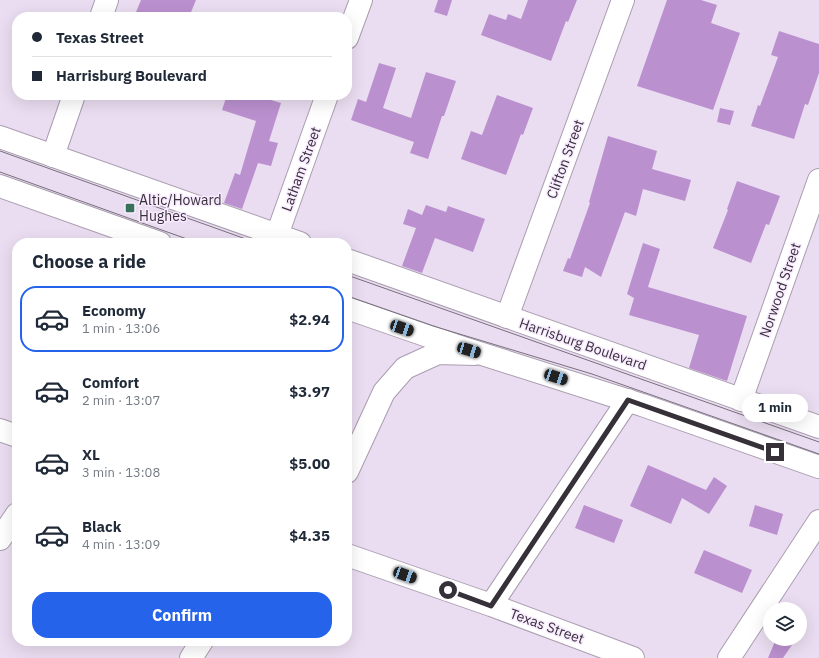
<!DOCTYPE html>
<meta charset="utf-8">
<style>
:root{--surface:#fff;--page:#f6f6f7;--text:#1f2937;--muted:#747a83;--line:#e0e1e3;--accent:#2563eb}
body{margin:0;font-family:"IBM Plex Sans",sans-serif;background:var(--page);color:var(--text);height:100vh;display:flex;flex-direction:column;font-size:15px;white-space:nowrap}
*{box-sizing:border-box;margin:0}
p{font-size:13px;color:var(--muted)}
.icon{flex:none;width:22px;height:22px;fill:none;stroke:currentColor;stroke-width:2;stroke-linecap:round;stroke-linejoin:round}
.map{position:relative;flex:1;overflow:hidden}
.panel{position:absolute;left:12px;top:238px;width:340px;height:408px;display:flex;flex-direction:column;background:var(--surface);border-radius:16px;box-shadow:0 4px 16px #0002}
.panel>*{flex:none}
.banner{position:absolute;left:12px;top:12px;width:340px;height:88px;border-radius:16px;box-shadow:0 4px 16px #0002;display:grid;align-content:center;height:88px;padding:0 20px;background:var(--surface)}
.buttons{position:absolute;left:763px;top:602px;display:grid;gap:8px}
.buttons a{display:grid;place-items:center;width:44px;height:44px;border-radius:50%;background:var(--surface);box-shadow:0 4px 16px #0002;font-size:20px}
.end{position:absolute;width:18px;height:18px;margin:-9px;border:5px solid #363038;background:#fff;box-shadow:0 0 0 2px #fff}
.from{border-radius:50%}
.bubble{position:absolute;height:28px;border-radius:14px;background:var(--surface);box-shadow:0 4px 16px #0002;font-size:13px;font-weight:800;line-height:28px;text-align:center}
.car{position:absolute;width:12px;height:24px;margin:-12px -6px;border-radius:5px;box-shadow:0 0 3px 1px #0007;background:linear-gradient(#222 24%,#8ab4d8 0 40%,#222 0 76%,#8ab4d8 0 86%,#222 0)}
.banner b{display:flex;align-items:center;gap:14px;height:38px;font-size:15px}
.banner b+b{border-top:1px solid var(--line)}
.banner i{width:10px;height:10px;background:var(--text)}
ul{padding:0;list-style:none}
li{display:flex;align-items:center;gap:12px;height:66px;margin:0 8px 6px;padding:0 12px;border:2px solid transparent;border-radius:16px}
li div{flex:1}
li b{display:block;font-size:15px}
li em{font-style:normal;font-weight:800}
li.active{border-color:var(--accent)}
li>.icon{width:36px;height:36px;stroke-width:1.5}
h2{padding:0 20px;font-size:18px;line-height:48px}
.primary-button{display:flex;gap:8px;margin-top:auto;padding:8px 20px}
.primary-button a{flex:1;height:46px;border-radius:16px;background:var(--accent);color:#fff;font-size:16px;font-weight:800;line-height:46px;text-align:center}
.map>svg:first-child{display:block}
.building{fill:#bb90cf}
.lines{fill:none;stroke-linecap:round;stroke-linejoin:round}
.minor-casing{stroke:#aa9db0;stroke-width:24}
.major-casing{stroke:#aa9db0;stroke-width:24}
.minor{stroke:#fff;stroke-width:22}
.major{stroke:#fff;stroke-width:22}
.tram{stroke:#78707c;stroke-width:1}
.route{stroke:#363038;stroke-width:5}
.poi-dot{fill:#38715a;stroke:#f8eaff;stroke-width:1.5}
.labels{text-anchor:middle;stroke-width:3;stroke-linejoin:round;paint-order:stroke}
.street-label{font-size:14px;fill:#363038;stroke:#f8eaff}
.poi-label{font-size:14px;fill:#363038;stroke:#f8eaff;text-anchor:start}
</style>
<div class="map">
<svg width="819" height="658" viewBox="0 0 819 658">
<rect width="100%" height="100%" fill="#eaddf1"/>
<path class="building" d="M141,0h55l-7,17h-55z
M438,0h14l-5,16 -13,-4z
M528,0h49l-9,22 -2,-1 -15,40 -70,-26 8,-21 17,6 2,-6 13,5z
M667,0h34l16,5 -6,18 29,10 -27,77 -76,-24z
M779,31l40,13v29l-11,32 -3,-1 -11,35 -43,-13 7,-21 2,1 18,-49 -7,-2z
M379,63l17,5 -13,40 28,10 15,-46 30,9 -12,35h-2l-14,43 -18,-6 4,-11 -63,-22 7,-21 8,3z
M227,95h27l27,8 -12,38 9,2 -7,23 -13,-3 -16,46 -18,-6 11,-30 5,2 16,-54 -34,-11z
M497,95l36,13 -10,27 -2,-1 -15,41 -45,-16 10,-28 11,4z
M720,108l14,3 -4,14 -13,-3z
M608,136l49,15 -5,18 39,11 -6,21 -42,-12 -7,27 -11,-4 -24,65 -16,-10 -3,10 -19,-6 5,-13 2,1 20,-56 -1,-1z
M737,181l43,15 -11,29 -3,-1 -15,39 -38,-15 15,-38 -1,-1z
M426,205l20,7 2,-6 37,13 -12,33 -38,-14 -13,35 -20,-7 14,-38 -13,-4 5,-15 14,6z
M643,243l17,6 -12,38 99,29 -20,65 -38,-13 10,-33 -70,-20 5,-17 -7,-4z
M648,465l58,25 8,-13 13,9 -18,28 -27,-16 -11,26 -41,-18z
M584,505l39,15 -9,23 -39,-15z
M755,505l28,9 -6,21 -28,-9z
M704,550l48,20 -10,23 -48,-20z
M776,639h20l-13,19h-15z"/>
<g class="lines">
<g class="minor-casing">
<path id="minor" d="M101,17l6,-17
M347,38l14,-38
M53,156l21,-61
M277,243v-8l50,-140
M507,317l116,-317
M741,400l78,-220
M0,430l17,6
M347,472l37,-80 21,-24 33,-15 37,1
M0,539l17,-25
M347,555l144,50 142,53
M491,605l137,-205
M191,658l11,-17
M729,658l90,-137"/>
</g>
<g class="major-casing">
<path id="major" d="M0,137l300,106
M0,186l160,57
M347,260l472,167
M347,308l107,37 188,60 177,62"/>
</g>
<use href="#minor" class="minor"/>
<use href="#major" class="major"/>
<path class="tram" d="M0,151l257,92
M0,172l198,71
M347,275l472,167
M347,296l86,30 159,48 227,80"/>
</g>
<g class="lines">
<path class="route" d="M448,590l43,16 137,-206 147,52"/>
</g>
<rect class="poi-dot" x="125" y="203" width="10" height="10" rx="2"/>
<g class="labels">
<g class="street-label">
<text transform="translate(565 159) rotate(-70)" y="5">Clifton Street</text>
<text transform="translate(301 169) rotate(-70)" y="5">Latham Street</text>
<text transform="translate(780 290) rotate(-71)" y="5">Norwood Street</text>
<text transform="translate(583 344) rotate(19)" y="5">Harrisburg Boulevard</text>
<text transform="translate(547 626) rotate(20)" y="5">Texas Street</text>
</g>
<g class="poi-label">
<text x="139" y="205">Altic/Howard<tspan x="139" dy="16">Hughes</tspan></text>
</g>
</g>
</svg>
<div class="buttons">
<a><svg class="icon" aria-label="layers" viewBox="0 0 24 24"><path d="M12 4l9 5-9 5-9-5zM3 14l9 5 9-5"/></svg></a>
</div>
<i class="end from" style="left:448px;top:590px"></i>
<i class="end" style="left:775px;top:452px"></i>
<div class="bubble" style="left:742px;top:394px;width:66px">1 min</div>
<i class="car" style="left:402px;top:328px;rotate:109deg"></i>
<i class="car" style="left:469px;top:350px;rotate:107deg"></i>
<i class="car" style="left:556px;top:377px;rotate:108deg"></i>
<i class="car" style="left:405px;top:575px;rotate:110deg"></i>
<div class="banner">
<b><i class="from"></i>Texas Street</b>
<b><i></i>Harrisburg Boulevard</b>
</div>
<section class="panel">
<h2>Choose a ride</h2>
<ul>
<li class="active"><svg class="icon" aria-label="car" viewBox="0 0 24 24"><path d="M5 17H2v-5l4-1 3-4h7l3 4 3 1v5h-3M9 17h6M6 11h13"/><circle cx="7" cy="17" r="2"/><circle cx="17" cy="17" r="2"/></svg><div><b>Economy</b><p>1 min · 13:06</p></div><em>$2.94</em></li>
<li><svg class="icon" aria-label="car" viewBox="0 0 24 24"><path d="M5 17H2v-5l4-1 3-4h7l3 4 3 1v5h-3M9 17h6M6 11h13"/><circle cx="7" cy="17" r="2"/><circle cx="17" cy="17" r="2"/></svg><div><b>Comfort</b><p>2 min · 13:07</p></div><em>$3.97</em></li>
<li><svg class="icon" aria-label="car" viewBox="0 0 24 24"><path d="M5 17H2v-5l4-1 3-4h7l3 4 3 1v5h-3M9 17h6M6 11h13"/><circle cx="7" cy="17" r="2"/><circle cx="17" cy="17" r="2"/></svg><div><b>XL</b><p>3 min · 13:08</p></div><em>$5.00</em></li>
<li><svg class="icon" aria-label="car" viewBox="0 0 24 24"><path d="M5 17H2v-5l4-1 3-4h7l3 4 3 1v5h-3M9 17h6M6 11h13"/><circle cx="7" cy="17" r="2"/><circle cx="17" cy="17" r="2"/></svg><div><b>Black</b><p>4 min · 13:09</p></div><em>$4.35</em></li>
</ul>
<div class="primary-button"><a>Confirm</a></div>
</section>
</div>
